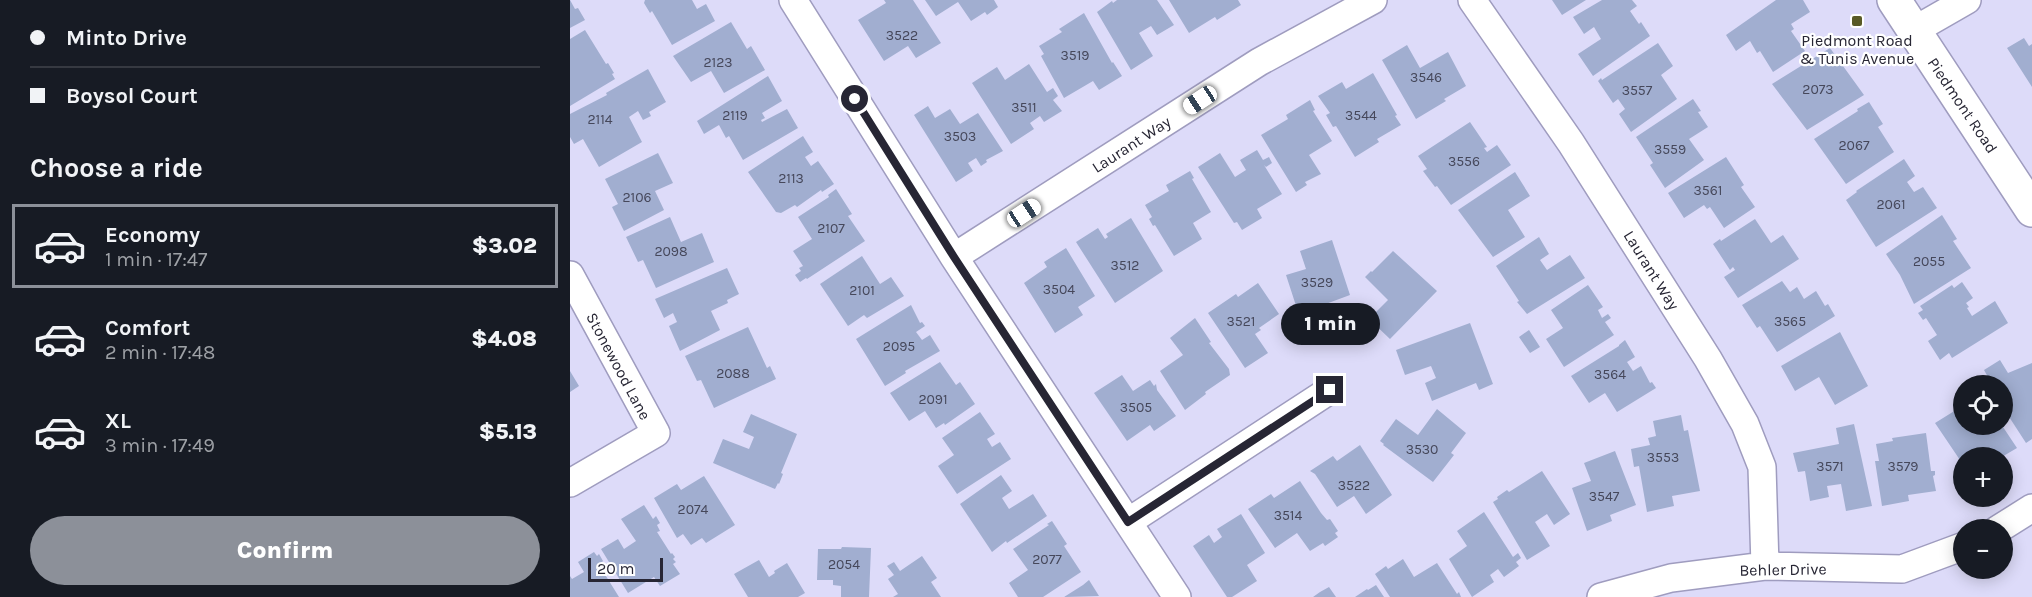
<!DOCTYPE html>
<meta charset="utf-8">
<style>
:root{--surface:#171b24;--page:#242831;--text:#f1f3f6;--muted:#9ea1a6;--line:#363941;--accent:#8c9099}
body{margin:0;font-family:Karla,sans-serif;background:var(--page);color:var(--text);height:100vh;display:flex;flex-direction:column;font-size:22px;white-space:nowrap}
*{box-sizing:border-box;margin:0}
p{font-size:20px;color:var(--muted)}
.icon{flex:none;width:33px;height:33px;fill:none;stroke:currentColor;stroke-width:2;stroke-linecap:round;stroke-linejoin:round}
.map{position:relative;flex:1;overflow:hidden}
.drawer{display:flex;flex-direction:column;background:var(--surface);width:570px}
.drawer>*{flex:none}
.hud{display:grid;align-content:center;height:132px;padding:0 30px;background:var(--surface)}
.tools{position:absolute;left:1383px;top:375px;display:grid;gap:12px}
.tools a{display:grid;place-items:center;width:60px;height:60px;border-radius:50%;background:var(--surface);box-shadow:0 3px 15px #0003;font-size:30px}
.scale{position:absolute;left:18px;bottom:15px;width:75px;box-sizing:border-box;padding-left:6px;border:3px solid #272634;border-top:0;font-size:16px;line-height:21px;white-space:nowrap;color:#272634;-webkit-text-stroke:4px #fff;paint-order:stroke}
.end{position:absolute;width:27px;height:27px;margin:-14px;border:8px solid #272634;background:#fff;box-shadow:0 0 0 3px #fff}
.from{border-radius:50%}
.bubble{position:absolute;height:42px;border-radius:21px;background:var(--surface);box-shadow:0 3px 15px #0003;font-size:20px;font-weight:800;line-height:42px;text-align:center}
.car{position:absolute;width:18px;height:36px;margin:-18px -9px;border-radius:8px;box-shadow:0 0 4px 2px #0007;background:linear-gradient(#fff 24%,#345 0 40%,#fff 0 76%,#345 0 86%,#fff 0)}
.hud b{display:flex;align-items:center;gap:21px;height:57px;font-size:22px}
.hud b+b{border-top:2px solid var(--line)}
.hud i{width:15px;height:15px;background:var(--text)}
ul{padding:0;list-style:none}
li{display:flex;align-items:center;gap:18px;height:84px;margin:0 12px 9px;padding:0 18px;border:3px solid transparent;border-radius:0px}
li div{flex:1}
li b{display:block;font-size:22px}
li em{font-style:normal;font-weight:800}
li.active{border-color:var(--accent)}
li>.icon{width:54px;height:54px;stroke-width:1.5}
h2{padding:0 30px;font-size:27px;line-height:72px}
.primary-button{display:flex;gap:12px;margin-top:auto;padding:12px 30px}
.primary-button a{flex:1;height:69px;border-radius:36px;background:var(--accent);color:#fff;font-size:24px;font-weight:800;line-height:69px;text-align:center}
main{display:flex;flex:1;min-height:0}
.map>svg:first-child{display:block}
.building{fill:#a1aed0}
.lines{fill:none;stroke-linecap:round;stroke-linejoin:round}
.minor-casing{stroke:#9f9cbf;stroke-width:30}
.secondary-casing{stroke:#9f9cbf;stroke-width:36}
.minor{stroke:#fff;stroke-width:27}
.secondary{stroke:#fff;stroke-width:33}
.route{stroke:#272634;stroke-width:8}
.poi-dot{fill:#595a27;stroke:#fff;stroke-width:2}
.labels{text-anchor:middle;stroke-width:4.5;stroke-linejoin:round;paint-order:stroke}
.number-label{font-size:14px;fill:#46485b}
.poi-label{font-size:16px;fill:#272634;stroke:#fff}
.street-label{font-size:16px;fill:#272634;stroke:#fff}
</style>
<main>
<section class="drawer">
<div class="hud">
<b><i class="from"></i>Minto Drive</b>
<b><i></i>Boysol Court</b>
</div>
<h2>Choose a ride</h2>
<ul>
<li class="active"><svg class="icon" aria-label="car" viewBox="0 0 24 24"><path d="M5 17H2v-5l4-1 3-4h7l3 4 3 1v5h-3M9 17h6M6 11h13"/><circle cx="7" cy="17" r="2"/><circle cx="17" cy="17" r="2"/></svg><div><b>Economy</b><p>1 min · 17:47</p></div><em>$3.02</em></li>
<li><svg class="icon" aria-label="car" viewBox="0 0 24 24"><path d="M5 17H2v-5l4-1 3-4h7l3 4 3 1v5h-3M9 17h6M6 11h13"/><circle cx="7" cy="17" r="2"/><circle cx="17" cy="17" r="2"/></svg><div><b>Comfort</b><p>2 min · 17:48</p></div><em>$4.08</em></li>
<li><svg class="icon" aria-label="car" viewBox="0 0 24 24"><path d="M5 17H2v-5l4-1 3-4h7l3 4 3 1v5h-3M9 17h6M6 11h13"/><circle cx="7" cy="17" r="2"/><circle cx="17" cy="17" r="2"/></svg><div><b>XL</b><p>3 min · 17:49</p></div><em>$5.13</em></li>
</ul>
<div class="primary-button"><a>Confirm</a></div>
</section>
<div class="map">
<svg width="1462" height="597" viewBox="0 0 1462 597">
<rect width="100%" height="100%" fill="#dddbf9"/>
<path class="building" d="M0,0l5,9 3,-1 7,12 -15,8z
M75,0h47l5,9 9,-5 9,17 -43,24 -20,-34 -2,2 -6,-10z
M314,0h29l28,43 -25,15 -8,-12 -24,15 -26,-41 28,-17z
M355,0h69l4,7 -11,8 -2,-3 -14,9 -13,-19 -22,14z
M547,0h40l17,25 -17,10 -6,-9 -12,7 14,23 -22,14 -34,-58 15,-11 1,2z
M599,0h69l3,5 -24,15 -2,-3 -26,16z
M982,0h34l-24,15z
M1032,0h30l5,6 -7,5 9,13 2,-2 9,14 -57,40 -15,-22 23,-15 -7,-12 -10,7 -11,-17z
M1206,0h27l7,12 -19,12 3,5 -3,2 14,20 -32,21 -13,-21 -3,2 -7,-12 -14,10 -10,-16z
M514,13l28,50 1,-1 9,14 -23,14 -6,-9 -29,17 -23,-42 3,-2 -5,-8 23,-14 -3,-3z
M161,22l16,27 4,-3 14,24 -41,23 -13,-22 -20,11 -18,-26z
M15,30l21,34 2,-1 6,10 -2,1 3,5 -45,27v-67z
M1454,38l5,8 3,-2v43l-25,-39z
M1088,43l15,23 -12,9 16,24 -46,33 -12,-18 6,-5 -7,-10 -5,4 -15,-22 3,-3 1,2z
M837,45l13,23 28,-16 18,34 -22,13 2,2 -30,18 -34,-59z
M1260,48l34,47 -57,35 -35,-46z
M459,64l18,28 6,-4 5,8 -5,4 9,11 -18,11 -4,-6 -10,7 4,6 -23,15 -39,-61 25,-16 8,13z
M78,69l18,33 -17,10 2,4 -8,4 -5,-9 -9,6 13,25 -43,25 -16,-28 -9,5 -4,-7v-23l37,-19 -1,-2z
M803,73l24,42 -2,1 6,9 -24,14 2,3 -24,15 -19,-31 -3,1 -7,-12 4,-2 -12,-17 24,-14 4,7z
M198,76l14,25 -20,12 3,5 -4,2 1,2 25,-13 11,19 -55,32 -14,-24 -3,2 -7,-13 -15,9 -7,-13z
M1123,99l8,12 -3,1 10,15 -19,12 15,21 -39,28 -15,-23 3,-2 -17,-26z
M740,100l5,10 -2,1 19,30 -23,14 12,19 -16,8 2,3 -11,7 -35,-57 27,-16 -2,-4z
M1299,102l14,22 -5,3 16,25 -48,32 -32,-45 44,-28 -1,-2z
M358,106l7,12 15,-9 10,15 18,-11 25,38 -17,9 1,2 -6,4 -5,-8 -8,5 5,8 -17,11 -42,-67z
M900,122l17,25 -3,1 3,4 10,-7 14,20 -60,40 -14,-19 -2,1 -12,-16 4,-2 -9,-13z
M233,136l10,16 -8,5 6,9 7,-5 16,23 -12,8 -1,-2 -24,17 -2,-2 -14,8 -5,-1 -28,-40z
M687,150l6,10 6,-3 3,6 -6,4 -2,-2 18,29 -25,15 5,9 -20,12 -5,-8 -3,1 -36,-56 22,-14 15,24 11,-7 -6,-10z
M88,153l15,30 -18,8 9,19 -40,21 -12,-24 6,-3 -13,-25z
M1156,157l18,28 -3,2 14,20 -31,21 -14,-21 -3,2 -3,-4 -20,13 -16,-25z
M1334,159l11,17 -8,6 7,10 9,-5 14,21 -61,39 -30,-47 11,-8 -1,-1z
M620,171l4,7 -2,1 19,33 -18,11 9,16 -28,17 -19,-31 -2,1 -4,-7 3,-2 -7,-12 24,-14 -3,-6z
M945,172l15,24 -22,14 17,27 -32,20 -35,-47z
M266,189l16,25 -4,2 17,25 -58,38 -1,-1 -6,4 -5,-7 6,-4 -2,-3 4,-2 -10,-15 19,-12 -14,-22 31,-20 -1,-2z
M1372,215l15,24 -4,2 18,27 -57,36 -14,-29 -14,-21z
M100,217l11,25 21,-9 12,29 -58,26 -13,-28 -5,2 -12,-25z
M561,218l32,53 -48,32 -39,-61 22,-14 7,11 3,-2 -2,-3z
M1185,219l16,24 12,-8 16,24 -61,39 -14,-21 11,-7 -2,-3 -3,3 -17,-26 7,-5 1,2z
M969,237l10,17 -9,6 7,10 23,-15 15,23 -58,36 -10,-12 2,-1 -23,-35z
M762,240l18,55 -27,10 2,5 -25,8 -14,-43 20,-6 -6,-18z
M496,248l29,48 -17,11 5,8 -28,18 -31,-50 23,-16 -3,-5z
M823,251l44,40 -47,48 -21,-20 19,-19 -23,-23 6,-6 1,1z
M292,256l18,28 11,-7 13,19 -37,22 -3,-3 -16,11 -28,-42z
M157,268l12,26 -12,6 1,3 -17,8 9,19 -40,21 -11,-25 8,-4 -4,-9 -9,5 -9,-19z
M1212,281l8,11 7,-5 7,12 12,-8 9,15 3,-2 7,12 -58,36 -17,-26 -3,2 -15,-23z
M1392,282l11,16 -7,5 3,4 -2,1 5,8 23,-15 13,22 -56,35 -3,-5 -9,7 -12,-19 9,-6 -11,-17 -3,2 -5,-7 5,-3 -3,-4 32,-21 2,3z
M688,283l21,31 -20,14 2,2 -6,4 13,19 -23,15 -37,-55 28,-19 2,3z
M1018,285l15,22 -5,3 4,8 6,-4 3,4 -6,4 9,13 -50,32 -18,-28 17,-11 -12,-18z
M341,305l9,18 2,-1 3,4 -9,6 6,8 8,-5 10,16 -35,20 1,2 -21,13 -29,-47z
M625,318l16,24 -2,1 20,26 1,6 -25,17 1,2 -21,16 -25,-39 23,-16 -13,-17z
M900,323l23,61 -14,6 -3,-7 -44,18 -7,-18 11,-5 -5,-12 -26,9 -9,-25z
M178,327l19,41 3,-2 6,13 -62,29 -13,-28 -4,1 -12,-25z
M959,330l11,17 -10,6 -11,-16z
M1270,332l28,54 -33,19 -16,-28 -24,14 -14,-25z
M1055,340l10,17 -8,5 6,9 8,-5 9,17 2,-1 4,6 -39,24 -12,-19 -16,10 -18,-27 48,-30v-1z
M1430,360l8,13 24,-10v76l-6,4 -24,-37v-20h-9l-9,-16z
M370,362l16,23 4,-3 15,22 -30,21 -1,-2 -8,5 -11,-17 -16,10 -19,-28z
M0,371l9,15 -9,6z
M552,375l11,16 17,-11 4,6 2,-2 1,6 19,26 -22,15 -4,-6 -23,16 -33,-48z
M1394,405v19h37l16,24 -17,10h-9l-2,-4 -5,4h-20v11l-3,-5 1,-1 -27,-40z
M867,409l29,24 -15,20 3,2 -21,27 -50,-37 1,-1 -4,-3 16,-22 22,16z
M410,412l15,22 -8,5 5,8 8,-5 11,17 -54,35 -19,-28 16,-11 -12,-17z
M181,414l46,20 -16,39 2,1 -4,10 -1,-1 -3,6 -62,-26 10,-24 26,10 5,-12 -11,-5z
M1111,415l3,16 4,-1 12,61 -28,5 2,10 -27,6 -8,-46 -5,1 -3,-18 19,-4 -2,-7 8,-2 -3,-15z
M1284,424l18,82 -26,5 -5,-27 -14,2 2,11 -19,4 -5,-30 -7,1 -5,-19 46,-9 -3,-16z
M1356,433l5,38h4v4l-2,1 3,15 -28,4 1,6 -27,5 -7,-45h4l-3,-17 17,-3 -1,-3z
M790,445l32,50 -26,19 -12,-18 -17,11 -22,-33 -5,-3 23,-15 4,5z
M1045,451l21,54 -26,10 2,6 -25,10 -15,-43 19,-7 -7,-18z
M972,471l28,43 -16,11 -7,-11 -12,8 15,24 -23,14 -34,-58 5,-3 -1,-2 10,-7 2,2z
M431,475l11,16 -10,7 7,11 24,-15 14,22 -40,27 -1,-2 -14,11 -32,-48z
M134,476l31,49 -29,18 -4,-5 -11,7 -8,-11 -6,4 -23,-40 23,-14 4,6z
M730,481l21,32 6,7 3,-1 8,12 -3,2 3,4 -13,9 -2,-3 -13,8 -13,-18 -22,15 -27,-39 23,-15 3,4z
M74,505l9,14 3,-3 4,7 -3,2 3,6 -3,1 14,22 1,-1 3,4 -2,2 3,3 -3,2 7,10 -20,12 -6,-9 -26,16 -27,-44 17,-10 6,10 12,-8 -15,-22z
M914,512l29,45 5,-4 3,5 -5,4 3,4 -15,11 -6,-8 -8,6 4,7 -22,15 -23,-38 18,-13 -10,-15z
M671,514l24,39 -18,12 10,16 -25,16h-5l-34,-51 16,-11 5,8 8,-6 -5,-8z
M482,521l15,23 -3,2 17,26 -38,25h-25l-9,-14 19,-13 -15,-21 36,-24 -2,-1z
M272,547l29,1 -2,49h-28v-11l-8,-1v-5h-16l1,-31h23z
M24,552l3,4 2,-2 4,7 -2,2 2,4 -2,1 18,29h-49v-21l2,3 12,-7 -6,-10z
M352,556l15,22 -6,4 10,15h-48l5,-3 -10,-15 6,-4 -7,-9 7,-4 6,9z
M833,559l11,18 23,-14 20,31 2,-2 2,5h-71l-15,-23 11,-8 2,3z
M189,560l10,17 6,-4 -1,-2 13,-8 18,30 -7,4h-50l-14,-23z
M519,580l10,16 -35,1 19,-12z
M806,585l8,12h-29l12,-8 1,1z
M759,587l7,10h-23l7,-5z"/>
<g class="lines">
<g class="minor-casing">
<path id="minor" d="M223,0l161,257 223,340
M902,0l99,143 137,216 37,65 17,43 3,99
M1343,31l54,-31
M384,257l305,-195 114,-62
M0,275l86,158 -86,50
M558,522l202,-132
M1427,530l35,-22
M1031,597l70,-19 94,-12 137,3 62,-23"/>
</g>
<g class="secondary-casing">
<path id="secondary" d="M1324,0l138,210"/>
</g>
<use href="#minor" class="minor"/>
<use href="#secondary" class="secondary"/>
</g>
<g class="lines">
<path class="route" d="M285,99l99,158 174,265 202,-132"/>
</g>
<rect class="poi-dot" x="1281" y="15" width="12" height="12" rx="3"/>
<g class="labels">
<g class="number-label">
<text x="332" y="40">3522</text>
<text x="505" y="60">3519</text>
<text x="148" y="67">2123</text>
<text x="856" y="82">3546</text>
<text x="1248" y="94">2073</text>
<text x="1067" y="95">3557</text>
<text x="454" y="112">3511</text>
<text x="165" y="120">2119</text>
<text x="791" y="120">3544</text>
<text x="30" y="124">2114</text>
<text x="390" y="141">3503</text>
<text x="1284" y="150">2067</text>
<text x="1100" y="154">3559</text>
<text x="894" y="166">3556</text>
<text x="221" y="183">2113</text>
<text x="1138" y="195">3561</text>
<text x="67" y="202">2106</text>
<text x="1321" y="209">2061</text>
<text x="261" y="233">2107</text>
<text x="101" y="256">2098</text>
<text x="1359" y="266">2055</text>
<text x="555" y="270">3512</text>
<text x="747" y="287">3529</text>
<text x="489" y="294">3504</text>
<text x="292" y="295">2101</text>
<text x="671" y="326">3521</text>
<text x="1220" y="326">3565</text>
<text x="329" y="351">2095</text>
<text x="163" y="378">2088</text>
<text x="1040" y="379">3564</text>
<text x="363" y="404">2091</text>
<text x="566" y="412">3505</text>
<text x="852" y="454">3530</text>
<text x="1093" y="462">3553</text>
<text x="1260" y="471">3571</text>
<text x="1333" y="471">3579</text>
<text x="784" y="490">3522</text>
<text x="1034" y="501">3547</text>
<text x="123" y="514">2074</text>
<text x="718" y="520">3514</text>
<text x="477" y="564">2077</text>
<text x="274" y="569">2054</text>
</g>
<g class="poi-label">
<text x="1287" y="46">Piedmont Road<tspan x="1287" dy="18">&amp; Tunis Avenue</tspan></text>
</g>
<g class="street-label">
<text transform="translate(1393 105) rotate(56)" y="6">Piedmont Road</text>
<text transform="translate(561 144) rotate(-33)" y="6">Laurant Way</text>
<text transform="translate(1082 270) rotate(58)" y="6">Laurant Way</text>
<text transform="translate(49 366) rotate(62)" y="6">Stonewood Lane</text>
<text transform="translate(1213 569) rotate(-1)" y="6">Behler Drive</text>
</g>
</g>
</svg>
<div class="tools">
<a><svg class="icon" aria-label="locate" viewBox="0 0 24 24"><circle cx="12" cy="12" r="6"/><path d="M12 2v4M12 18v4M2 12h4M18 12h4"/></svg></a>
<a>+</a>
<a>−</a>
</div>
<div class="scale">20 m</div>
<i class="end from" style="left:285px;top:99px"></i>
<i class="end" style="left:760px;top:390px"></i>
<div class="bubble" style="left:711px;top:303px;width:99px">1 min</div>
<i class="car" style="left:630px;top:100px;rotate:237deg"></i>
<i class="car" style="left:454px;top:213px;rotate:57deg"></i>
</div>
</main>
